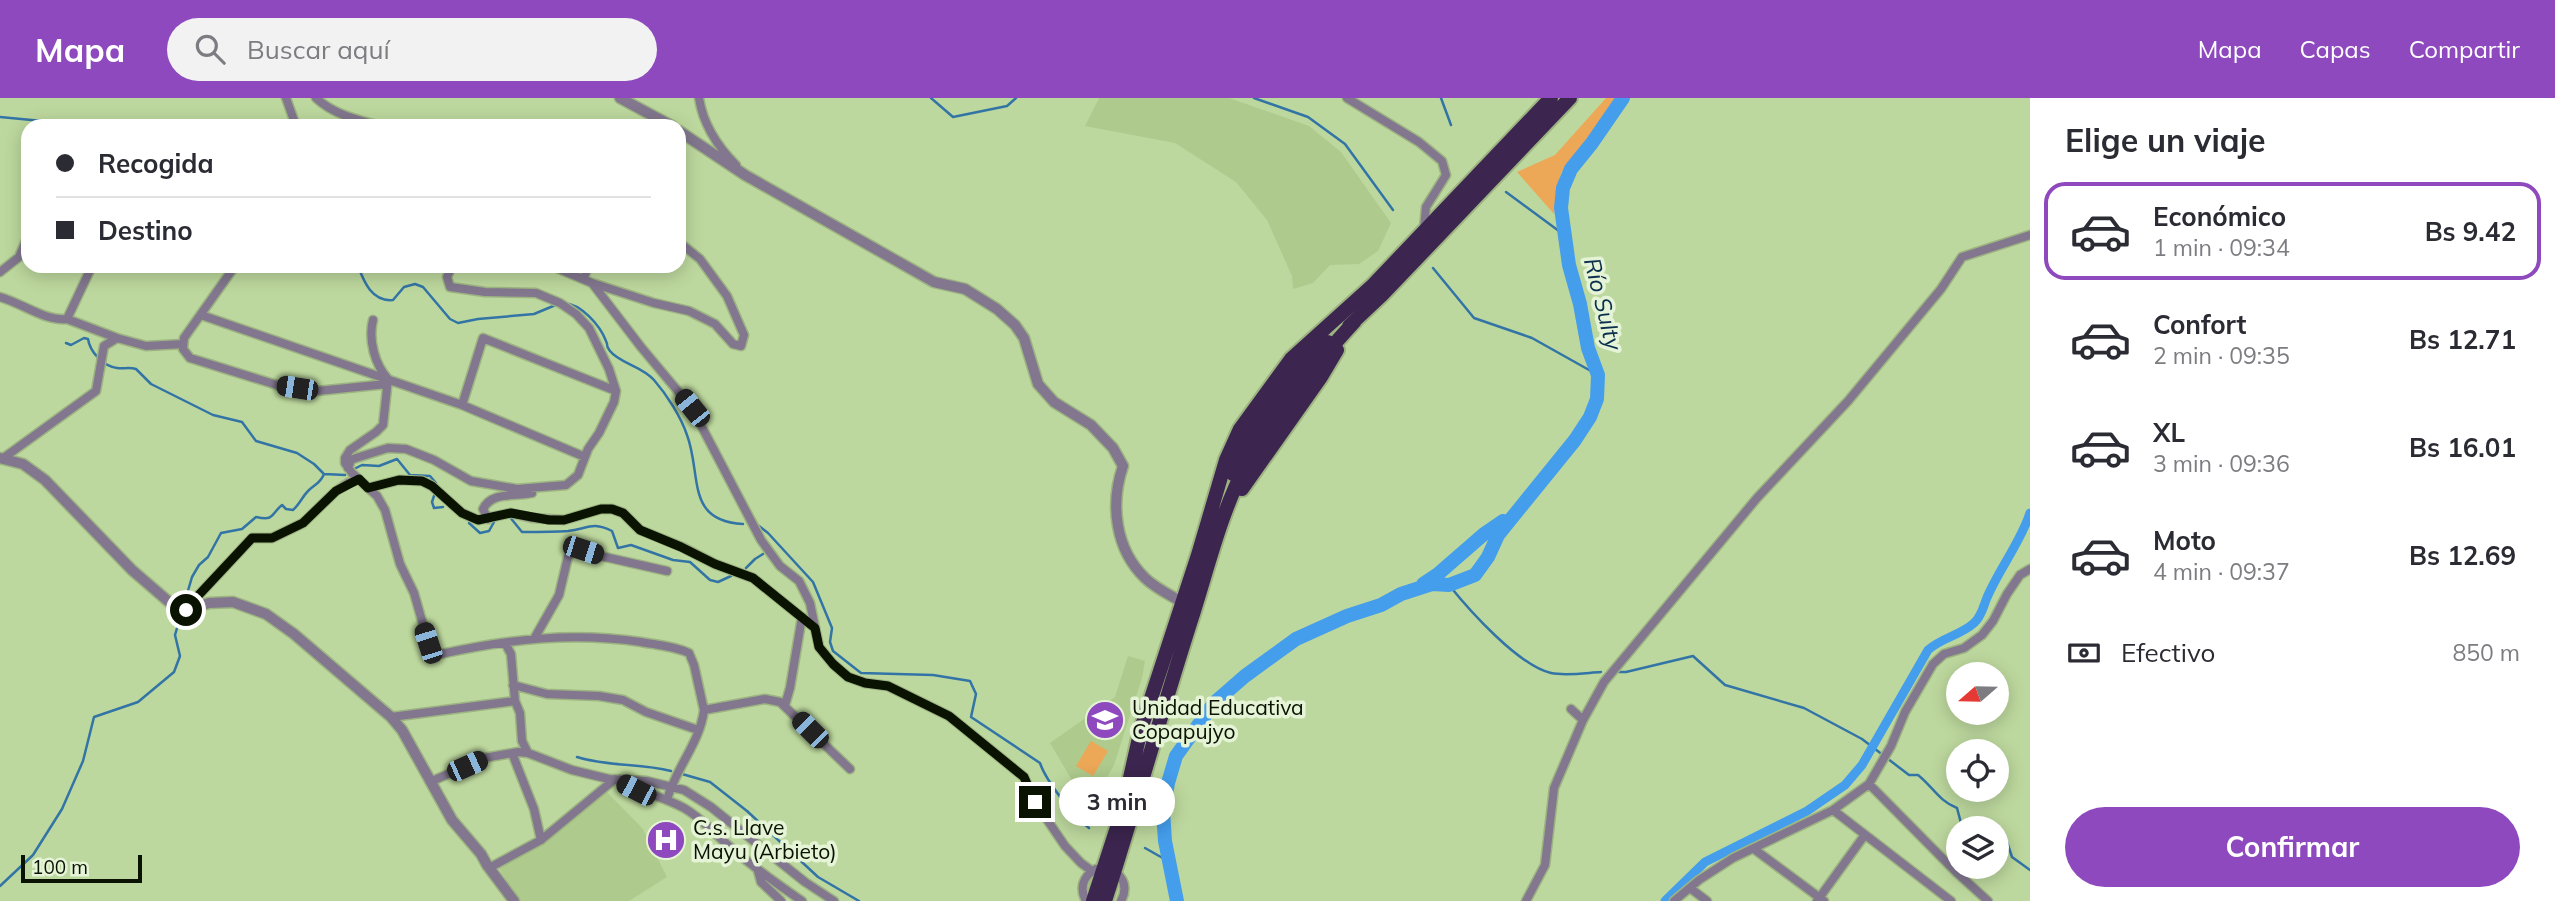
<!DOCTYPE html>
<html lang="es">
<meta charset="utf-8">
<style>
:root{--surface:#fff;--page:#f2f2f3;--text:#2b2b33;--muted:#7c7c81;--line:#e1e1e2;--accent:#8d49bd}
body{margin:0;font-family:Mulish,sans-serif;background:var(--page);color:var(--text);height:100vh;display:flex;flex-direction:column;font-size:26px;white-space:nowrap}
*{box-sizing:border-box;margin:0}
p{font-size:23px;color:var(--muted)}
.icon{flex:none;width:38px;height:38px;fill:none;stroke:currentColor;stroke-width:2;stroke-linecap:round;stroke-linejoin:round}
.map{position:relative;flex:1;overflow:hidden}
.drawer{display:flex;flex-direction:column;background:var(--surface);width:525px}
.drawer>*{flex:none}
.top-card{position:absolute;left:21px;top:21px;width:665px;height:154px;border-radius:21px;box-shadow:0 4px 18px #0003;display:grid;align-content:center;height:154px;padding:0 35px;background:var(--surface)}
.needle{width:46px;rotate:250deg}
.tools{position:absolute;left:1946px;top:564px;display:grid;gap:14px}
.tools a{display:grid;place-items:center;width:63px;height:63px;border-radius:50%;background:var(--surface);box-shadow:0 4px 18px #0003;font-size:35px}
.scale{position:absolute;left:21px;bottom:18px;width:121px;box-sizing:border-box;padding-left:7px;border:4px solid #0a1201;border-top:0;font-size:19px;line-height:24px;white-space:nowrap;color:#0a1201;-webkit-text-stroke:5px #e5f3d6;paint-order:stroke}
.end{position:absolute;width:32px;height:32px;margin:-16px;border:9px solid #0a1201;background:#fff;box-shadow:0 0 0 4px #fff}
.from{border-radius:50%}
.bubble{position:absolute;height:49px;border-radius:24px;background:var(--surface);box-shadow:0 4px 18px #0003;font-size:23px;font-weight:700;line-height:49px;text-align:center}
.car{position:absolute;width:21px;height:42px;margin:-21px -10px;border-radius:9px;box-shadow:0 0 5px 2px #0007;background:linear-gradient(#222 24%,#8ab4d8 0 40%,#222 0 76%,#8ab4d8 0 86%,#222 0)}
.top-card b{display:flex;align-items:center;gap:24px;height:66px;font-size:26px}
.top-card b+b{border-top:2px solid var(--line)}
.top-card i{width:18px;height:18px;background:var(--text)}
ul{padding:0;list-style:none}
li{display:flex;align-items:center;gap:21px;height:98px;margin:0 14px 10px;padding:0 21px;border:4px solid transparent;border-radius:21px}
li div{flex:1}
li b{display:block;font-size:26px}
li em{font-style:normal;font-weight:700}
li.selected{border-color:var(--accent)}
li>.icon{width:63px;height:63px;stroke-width:1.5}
h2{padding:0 35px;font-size:32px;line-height:84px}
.pay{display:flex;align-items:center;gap:18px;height:77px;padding:0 35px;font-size:26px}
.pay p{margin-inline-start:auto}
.button{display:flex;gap:14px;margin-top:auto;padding:14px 35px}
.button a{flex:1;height:80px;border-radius:42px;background:var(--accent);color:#fff;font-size:28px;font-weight:700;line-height:80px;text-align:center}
header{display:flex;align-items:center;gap:42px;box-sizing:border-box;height:98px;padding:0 35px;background:var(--accent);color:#fff}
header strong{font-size:33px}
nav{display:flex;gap:38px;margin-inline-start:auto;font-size:24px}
.search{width:490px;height:63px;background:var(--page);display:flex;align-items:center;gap:18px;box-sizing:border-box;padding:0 24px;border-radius:38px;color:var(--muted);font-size:26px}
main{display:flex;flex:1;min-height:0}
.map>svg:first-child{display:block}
.built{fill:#aeca8c}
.green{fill:#eca757}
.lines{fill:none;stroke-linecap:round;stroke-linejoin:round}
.stream{stroke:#3374a6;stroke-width:2.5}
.canal{stroke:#459eec;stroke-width:9}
.river{stroke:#459eec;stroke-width:14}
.minor-casing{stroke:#9db482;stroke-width:11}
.tertiary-casing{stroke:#9db482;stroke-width:13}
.trunk-casing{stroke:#9db482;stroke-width:18}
.minor{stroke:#82778e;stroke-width:8}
.tertiary{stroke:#82778e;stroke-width:10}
.trunk{stroke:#3c254e;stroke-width:14}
.route{stroke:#0a1201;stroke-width:9}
.labels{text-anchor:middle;stroke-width:7;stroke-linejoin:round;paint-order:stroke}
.poi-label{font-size:21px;fill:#0a1201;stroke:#e5f3d6;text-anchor:start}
.water-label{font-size:23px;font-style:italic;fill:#0a2f4e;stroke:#e5f3d6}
</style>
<header>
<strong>Mapa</strong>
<div class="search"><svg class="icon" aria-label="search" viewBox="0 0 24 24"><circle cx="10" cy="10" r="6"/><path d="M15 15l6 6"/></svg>Buscar aquí</div>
<nav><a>Mapa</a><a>Capas</a><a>Compartir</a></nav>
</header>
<main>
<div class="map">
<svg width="2030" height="803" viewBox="0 0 2030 803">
<rect width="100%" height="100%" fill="#bdd89e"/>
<path class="built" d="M1099,0h130l80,28 32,26 50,71 -13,28 -19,13 -29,1 -17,18 -20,6 -1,-13 -25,-56 -31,-38 -61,-39 -90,-17z
M1128,558l17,5 -3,17 -28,87 -25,44 -39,-66 65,-46z
M607,694l36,37 24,48 -38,24h-110l-20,-33z"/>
<path class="green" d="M1606,0h11l-56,75 -7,41 -37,-42 38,-17z
M1091,643l17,10 -15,25 -17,-10z"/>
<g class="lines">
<path class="stream" d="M931,0l22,19 54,-11 9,-8
M1254,0l54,19 37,27 48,66
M1441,0l10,27
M0,19l63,6 6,3
M244,28l11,-5 8,5
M1506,94l57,42
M358,168c6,16 14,36 35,34l11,-13 11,-3 8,3 27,32 8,4 20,-4 56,-5 24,-10
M1433,170l41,50 58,20 66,37
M564,205c17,1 36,22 42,38 3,7 -1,3 4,10 9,12 32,15 44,29 13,15 27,37 33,55 15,40 -2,86 56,89
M66,245l5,2 13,-7 4,1c2,13 15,27 29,29 7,1 12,-1 19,1l15,15 62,31 29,7 14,19 41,12 17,11 9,9
M354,371l8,-4 17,1 18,-7 13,16 20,1 6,7
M435,395l-3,9 2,6 9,-1
M509,418l13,16c13,0 32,0 46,-1 19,-2 24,-10 44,0l6,17 13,-3 42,15 17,2 20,18 8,2 13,-6
M469,425l11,10 9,-2 5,-9
M755,425l13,10 45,49 19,46 -2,14 3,9 28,22 72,2 37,6 6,13 -5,23 69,46c6,18 34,54 49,65
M746,470l9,-9 8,-5
M1449,487c20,25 70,81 102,88 15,3 34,0 50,-1
M1615,574h11l67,-16 32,29 79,23 58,31 47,36h9c15,12 21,26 39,33l4,15 14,-1 15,6
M577,659c32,10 63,6 94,14
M682,676l28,8 37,29 71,66 41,24
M1997,733l8,5 7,21 18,13
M1145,750l23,13
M0,788l33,-31 29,-46 21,-48 11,-44 44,-15 36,-30 6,-16 -5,-21 17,-58 7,-12 9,-8 13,-24 21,-4 14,-12c19,4 14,-2 26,-12l4,4 7,1c7,-6 9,-13 15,-19 7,-7 12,-7 16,-17l21,1"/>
<path class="canal" d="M1665,803l40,-39 102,-51 38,-26 17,-20 66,-115c13,-12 33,-15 46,-27 7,-6 9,-15 12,-23 12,-30 34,-56 44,-87"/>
<path class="river" d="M1423,486l15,-10 46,-40 19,-13
M1177,803l-12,-60 -2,-30 5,-28 8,-27 38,-53 31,-27 51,-37 51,-23 34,-11 20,-11 31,-10 17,1 26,-10 13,-18 10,-22 77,-95 15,-23 7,-18 1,-24 -10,-27 -8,-44 -11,-39 -8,-57 2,-20 8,-19 21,-26 31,-45"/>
<g class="minor-casing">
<path id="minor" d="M286,0l10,28
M316,0c17,16 41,22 64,28
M699,0c4,26 18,48 37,67
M1347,0l72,44 23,19 4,14 -20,32 -2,22
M235,168l-51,72 -1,11 7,9 87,27 40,6 70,-7
M552,168l40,17 62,20 35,8 26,13 18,20 8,2 3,-11 -17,-39 -27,-37 -21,-17
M0,174l19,-15 9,-21
M584,180l4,-12
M592,185l49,64 51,61 69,132 19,26 19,15 11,22 9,44 14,17 15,13 17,6 23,3 61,30 75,61 11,25 30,44 16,17 11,8
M0,199c22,6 44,24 67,22l25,-53
M201,217l261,90 123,52
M67,221l50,19
M373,222c-5,20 2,45 15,59l-5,46 -7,7 -26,18 -5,8v5l7,10 25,23 8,14 15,54 14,29 16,56 11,5c67,-15 132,-22 200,-12 16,3 33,4 48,11l5,12 10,45c-4,33 -29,59 -37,90
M462,307l21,-67 133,53
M2,361l94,-68 8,-45 13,-8 29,8 37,-2
M348,370l3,-8 5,-2 32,-10 18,1 28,11 37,21 46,8 49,-4 12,-10 10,-26 11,-16 15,-31 2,-11 -7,-22 -20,-41 -13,-14 -16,-11 -24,-10 -51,-1 -35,-5 -3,-10 5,-11
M368,390l31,-8 23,1 10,5 30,27 16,7 33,-7 21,5 32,2 37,-11h11l11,4 17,17 42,17 33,17 38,14 62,50
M488,421l-5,-10c9,-18 32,-12 49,-16
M190,510l5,-9 57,-61h20l31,-15 33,-32 12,-8 11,-4
M534,541l25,-44 9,-38 6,-7 93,21
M501,545l5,2 5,9 4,47 5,12 2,28 6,12
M513,587l34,9 52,2 24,4 23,12 52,18
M785,607l5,-17 12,-71
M1571,611l12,11
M704,612l61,-11 15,3 70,67
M391,619l124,-16
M512,655l22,56 7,31
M430,684l54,-24 34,-6 10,1 44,17 37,9 38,2 37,9 27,17 94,75 29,19
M1869,686l87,88 32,29
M1833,712l118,91
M1754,751l70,52
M489,770l52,-28 74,-61c22,12 47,17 69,29 18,10 29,25 45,38 23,20 48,38 73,55
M1112,771c12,8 16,19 9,32
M758,773l3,11 20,19
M1690,790l17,13
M1086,803c-7,-13 -3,-25 10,-32
M1526,803l19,-36 9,-77 29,-68 21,-38 153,-184 91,-97 93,-112 21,-32 68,-22
M1674,803l25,-21 34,-22 100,-48 36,-26 22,-38 14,-34 28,-48 11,-10 20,-6 18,-13 11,-14 14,-27 13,-19 10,-6
M1817,803l47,-65"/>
</g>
<g class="tertiary-casing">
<path id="tertiary" d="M620,0l52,28
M679,33l66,44 189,107 31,7 32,20 18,16 9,13 14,46 16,18 37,23 22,23 10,18c-13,38 -8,83 22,112 10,10 25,17 37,24
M0,360l23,6 22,16 87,90 44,38 10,2 23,-7 24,-1 33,12 28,20 97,83 11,13 50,90 29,34 6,11 27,36"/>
</g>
<g class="trunk-casing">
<path id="trunk" d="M1349,228l33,-31 188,-197
M1233,376c4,-22 52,-94 68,-112 8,-8 18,-14 27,-20
M1242,391l79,-112 16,-27
M1093,803l30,-92 18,-80 57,-174 28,-95 14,-31 51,-70 81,-73 179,-188
M1105,803c31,-97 58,-194 89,-290 15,-48 28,-101 52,-146 28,-53 69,-100 109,-144"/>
</g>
<use href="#minor" class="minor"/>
<use href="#tertiary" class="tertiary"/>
<use href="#trunk" class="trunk"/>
</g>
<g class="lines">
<path class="route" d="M186,512l4,-2 5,-9 57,-61h20l31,-15 33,-32 23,-12 9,9 31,-8 23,1 10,5 30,27 16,7 33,-7 38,7h15l37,-11h11l11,4 17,17 41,17 34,17 38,14 62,50 4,19 14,17 15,13 17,6 23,3 61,30 75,61 11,25"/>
</g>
<defs>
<g id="school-disc" transform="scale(2.0125)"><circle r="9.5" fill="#8d49bd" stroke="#e5f3d6"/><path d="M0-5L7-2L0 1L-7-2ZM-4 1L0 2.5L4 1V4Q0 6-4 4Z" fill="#fff"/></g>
<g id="hospital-disc" transform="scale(2.0125)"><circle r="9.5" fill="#8d49bd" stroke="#e5f3d6"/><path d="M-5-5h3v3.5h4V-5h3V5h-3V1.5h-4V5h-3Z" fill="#fff"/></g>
</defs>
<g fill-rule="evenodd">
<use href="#school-disc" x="1105" y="622"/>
<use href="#hospital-disc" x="666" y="742"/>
</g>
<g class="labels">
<g class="poi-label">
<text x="1132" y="617">Unidad Educativa<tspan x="1132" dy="24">Copapujyo</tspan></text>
<text x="693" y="737">C.s. Llave<tspan x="693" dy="24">Mayu (Arbieto)</tspan></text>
</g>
<g class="water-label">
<text transform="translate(1603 206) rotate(76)" y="8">Río Sulty</text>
</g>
</g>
</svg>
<div class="tools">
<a><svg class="needle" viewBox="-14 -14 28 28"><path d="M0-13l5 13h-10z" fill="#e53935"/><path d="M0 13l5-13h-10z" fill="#7c7c81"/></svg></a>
<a><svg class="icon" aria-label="locate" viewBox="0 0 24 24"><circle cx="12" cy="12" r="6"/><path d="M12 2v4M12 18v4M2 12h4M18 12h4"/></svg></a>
<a><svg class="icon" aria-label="layers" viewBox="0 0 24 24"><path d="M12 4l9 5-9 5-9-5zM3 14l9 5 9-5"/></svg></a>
</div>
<div class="scale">100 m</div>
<i class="end from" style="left:186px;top:512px"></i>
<i class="end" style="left:1035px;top:704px"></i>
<div class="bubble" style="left:1059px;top:679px;width:116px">3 min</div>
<i class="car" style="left:297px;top:290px;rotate:279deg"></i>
<i class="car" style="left:692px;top:310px;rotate:321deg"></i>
<i class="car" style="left:583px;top:452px;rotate:108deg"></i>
<i class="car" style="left:428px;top:545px;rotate:342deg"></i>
<i class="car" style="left:810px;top:632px;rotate:315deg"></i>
<i class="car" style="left:467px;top:668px;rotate:66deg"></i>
<i class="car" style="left:636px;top:692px;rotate:297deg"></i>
<div class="top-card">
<b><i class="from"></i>Recogida</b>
<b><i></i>Destino</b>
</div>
</div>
<section class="drawer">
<h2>Elige un viaje</h2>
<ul>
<li class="selected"><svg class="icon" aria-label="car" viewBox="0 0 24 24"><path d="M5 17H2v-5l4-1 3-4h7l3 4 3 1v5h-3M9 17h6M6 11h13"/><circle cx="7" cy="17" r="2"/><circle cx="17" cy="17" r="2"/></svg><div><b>Económico</b><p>1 min · 09:34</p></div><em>Bs 9.42</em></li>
<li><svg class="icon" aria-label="car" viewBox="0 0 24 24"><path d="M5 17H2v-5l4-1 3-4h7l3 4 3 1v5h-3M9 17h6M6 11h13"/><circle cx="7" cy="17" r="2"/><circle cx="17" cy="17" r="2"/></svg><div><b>Confort</b><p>2 min · 09:35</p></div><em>Bs 12.71</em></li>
<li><svg class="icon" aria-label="car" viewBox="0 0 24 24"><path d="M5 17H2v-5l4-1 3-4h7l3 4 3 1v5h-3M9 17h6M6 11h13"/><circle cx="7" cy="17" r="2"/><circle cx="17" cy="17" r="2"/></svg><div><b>XL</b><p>3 min · 09:36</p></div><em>Bs 16.01</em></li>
<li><svg class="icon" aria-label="car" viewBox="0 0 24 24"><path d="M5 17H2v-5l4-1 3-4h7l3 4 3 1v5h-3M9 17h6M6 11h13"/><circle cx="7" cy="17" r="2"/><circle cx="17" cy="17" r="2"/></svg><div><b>Moto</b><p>4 min · 09:37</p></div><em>Bs 12.69</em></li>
</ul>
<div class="pay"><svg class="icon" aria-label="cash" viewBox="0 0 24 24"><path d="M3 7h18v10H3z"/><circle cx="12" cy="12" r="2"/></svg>Efectivo<p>850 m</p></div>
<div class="button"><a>Confirmar</a></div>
</section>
</main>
